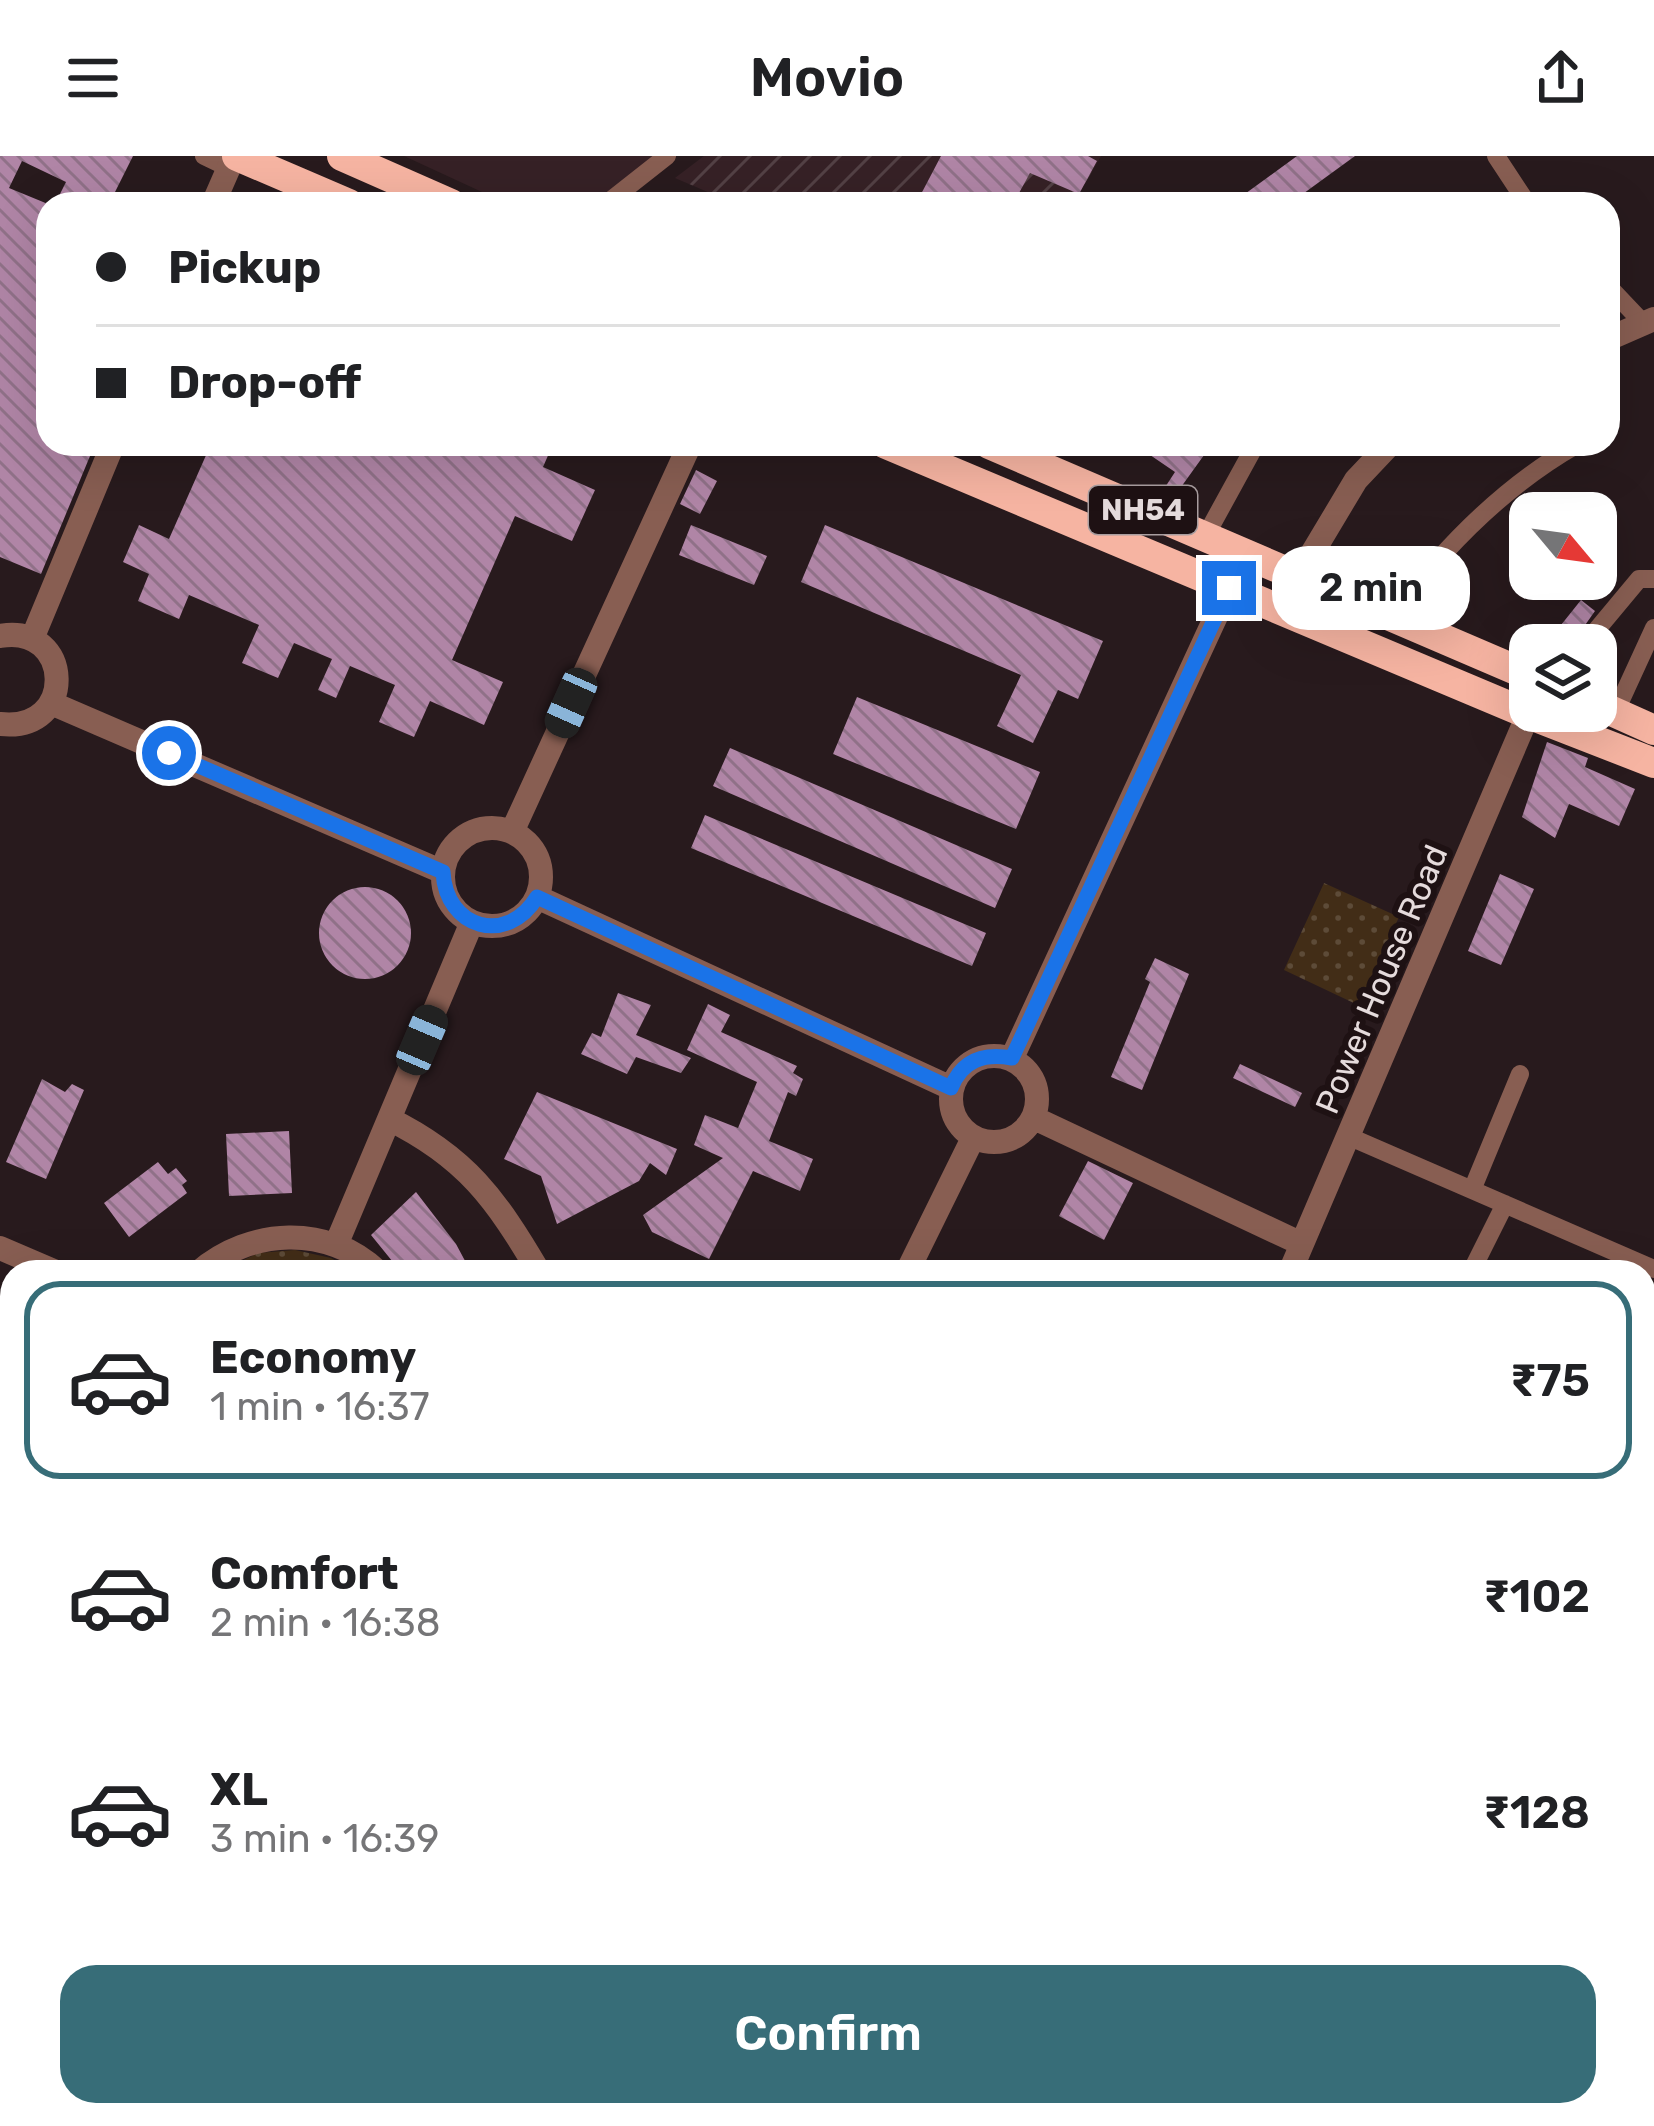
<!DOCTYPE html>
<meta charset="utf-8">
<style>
:root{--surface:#fff;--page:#f2f2f2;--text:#202124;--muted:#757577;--line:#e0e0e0;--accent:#376d78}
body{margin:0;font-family:Rubik,sans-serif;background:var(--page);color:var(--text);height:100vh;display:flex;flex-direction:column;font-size:45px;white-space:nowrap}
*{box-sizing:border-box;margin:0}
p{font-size:39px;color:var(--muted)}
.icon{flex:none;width:66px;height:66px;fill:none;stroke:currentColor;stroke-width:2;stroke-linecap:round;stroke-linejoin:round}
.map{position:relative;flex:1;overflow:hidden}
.sheet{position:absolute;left:0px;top:1104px;width:1656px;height:867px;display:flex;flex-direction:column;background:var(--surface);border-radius:36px 36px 0 0;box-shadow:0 12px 48px #0002}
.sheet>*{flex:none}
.hud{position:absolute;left:36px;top:36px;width:1584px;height:264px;border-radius:36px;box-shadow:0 12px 48px #0002;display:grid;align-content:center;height:264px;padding:0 60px;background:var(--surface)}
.needle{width:78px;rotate:119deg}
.tools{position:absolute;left:1509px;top:336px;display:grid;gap:24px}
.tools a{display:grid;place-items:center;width:108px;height:108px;border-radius:24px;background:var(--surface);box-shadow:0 12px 48px #0002;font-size:60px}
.end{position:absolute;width:54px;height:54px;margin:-27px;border:15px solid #1a73e8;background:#fff;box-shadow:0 0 0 6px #fff}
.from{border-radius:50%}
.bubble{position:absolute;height:84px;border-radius:36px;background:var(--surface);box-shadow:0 12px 48px #0002;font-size:39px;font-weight:600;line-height:84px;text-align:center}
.car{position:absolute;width:36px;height:72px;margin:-36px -18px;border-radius:15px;box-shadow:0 0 9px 3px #0007;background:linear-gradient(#222 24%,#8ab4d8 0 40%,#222 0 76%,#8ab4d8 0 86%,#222 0)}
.hud b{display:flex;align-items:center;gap:42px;height:114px;font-size:45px}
.hud b+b{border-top:3px solid var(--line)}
.hud i{width:30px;height:30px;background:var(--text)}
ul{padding:21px 0 0;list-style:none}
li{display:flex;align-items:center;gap:36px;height:198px;margin:0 24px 18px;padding:0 36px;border:6px solid transparent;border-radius:36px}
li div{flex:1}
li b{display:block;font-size:45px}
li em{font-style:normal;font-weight:600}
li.on{border-color:var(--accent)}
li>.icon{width:108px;height:108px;stroke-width:1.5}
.primary-button{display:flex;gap:24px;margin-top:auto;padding:24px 60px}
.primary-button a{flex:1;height:138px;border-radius:36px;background:var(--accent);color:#fff;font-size:48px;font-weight:600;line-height:138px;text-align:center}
header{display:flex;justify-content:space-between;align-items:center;height:156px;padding:0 60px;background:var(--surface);font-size:54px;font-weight:600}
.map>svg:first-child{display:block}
.built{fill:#362126}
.industrial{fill:url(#industrial-furrows)}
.park{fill:url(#park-dots)}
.building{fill:url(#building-back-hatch)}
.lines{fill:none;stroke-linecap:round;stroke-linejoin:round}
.minor{stroke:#885e52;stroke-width:18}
.tertiary{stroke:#885e52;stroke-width:24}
.trunk{stroke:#f6b4a2;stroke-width:30}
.route{stroke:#1a73e8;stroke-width:15}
.labels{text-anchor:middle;stroke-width:12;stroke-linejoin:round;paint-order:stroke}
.shield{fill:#1e1113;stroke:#a99ea0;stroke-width:3}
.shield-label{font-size:30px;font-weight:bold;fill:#e5dbdc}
.street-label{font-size:33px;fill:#e5dbdc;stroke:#1e1113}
</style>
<header><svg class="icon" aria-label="menu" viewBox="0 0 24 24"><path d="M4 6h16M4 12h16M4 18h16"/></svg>Movio<svg class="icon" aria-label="share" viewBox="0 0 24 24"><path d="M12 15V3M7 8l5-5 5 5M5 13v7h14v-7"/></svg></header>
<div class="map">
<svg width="1654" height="1970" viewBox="0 0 1654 1970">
<defs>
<pattern id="industrial-furrows" width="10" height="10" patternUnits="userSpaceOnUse" patternTransform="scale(3)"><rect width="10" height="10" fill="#362126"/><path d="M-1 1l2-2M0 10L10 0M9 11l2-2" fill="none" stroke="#534145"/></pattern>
<pattern id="park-dots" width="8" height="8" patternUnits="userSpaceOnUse" patternTransform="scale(3)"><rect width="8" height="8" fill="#422d17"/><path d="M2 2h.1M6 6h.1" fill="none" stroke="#5d4b38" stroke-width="1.8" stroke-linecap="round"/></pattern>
<pattern id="building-back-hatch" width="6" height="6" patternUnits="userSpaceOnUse" patternTransform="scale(3)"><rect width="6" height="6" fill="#b085a6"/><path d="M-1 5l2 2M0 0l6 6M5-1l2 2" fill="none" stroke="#907188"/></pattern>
</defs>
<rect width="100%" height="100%" fill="#281a1d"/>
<path class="built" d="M404,0h256l-63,48h-89z
M12,1906v53h583l26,11h-621v-37z"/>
<path class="industrial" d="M704,0h397l-28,48h-337l-61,-26z"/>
<path class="park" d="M1324,727l75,34 -41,88 -74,-35z
M295,1094l36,8 24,14h-136l39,-19z"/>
<path class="building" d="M0,0h133l-24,48h-54l11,-22 -44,-21 -13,27 39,16v240h47l-54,130 -41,-17z
M941,0h147l9,5 -18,33 -49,-21 -17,31h-83l-11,-6z
M1297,0h58l-66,48h-58z
M211,288h342l-10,23 52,23 -23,51 -57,-25 -63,144 51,22 -19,43 -54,-24 -16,36 -35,-15 16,-37 -45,-19 -14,32 -18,-8 14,-31 -38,-16 -16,35 -36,-15 17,-38 -70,-30 -10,24 -41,-18 11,-27 -26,-12 16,-37 30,14z
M1134,288h78l-41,57 -11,-6 15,-23z
M696,314l21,11 -17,33 -20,-10z
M691,369l76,31 -13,29 -75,-30z
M825,369l278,116 -25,58 -20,-9 -25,53 -36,-17 24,-51 -220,-93z
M1581,444l14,11 -24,34h-26z
M857,541l183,75 -24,57 -183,-75z
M1547,586l41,16 -3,9 50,22 -16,37 -50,-22 -14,34 -33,-21z
M730,592l282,121 -17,39 -282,-122z
M705,659l281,118 -14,33 -281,-118z
M1500,718l34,15 -33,76 -33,-14z
M319 777a46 46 0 1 1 92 0a46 46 0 1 1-92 0Z
M1155,802l34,16 -47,116 -31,-13 39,-95 -5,-3z
M618,837l33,12 -15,30 55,23 -10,15 -45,-16 -9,17 -46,-20 11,-21 9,4z
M708,848l22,11 -9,17 76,34 -4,7 10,6 -7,17 -8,-4 -19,49 44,18 -13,32 -47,-20 -44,88 -57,-27 -9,-17 80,-57 -29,-13 11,-30 33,13 19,-46 -70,-32z
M1240,908l62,29 -7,14 -62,-29z
M42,923l23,13 7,-8 12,6 -38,89 -40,-17z
M537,936l140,57 -11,26 -16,-12 -11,18 -82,43 -16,-48 -37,-17z
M289,975l3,62 -63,3 -3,-62z
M1088,1005l45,22 -29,57 -45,-24z
M158,1006l10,12 8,-6 11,13 -5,4 5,8 -58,44 -25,-34z
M416,1036l40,52 15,28h-70l-30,-37z"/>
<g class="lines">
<path class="minor" d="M204,0l25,12
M1496,0l27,41 -1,7
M606,48l61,-48
M1608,130l36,38
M1205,381l51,-93
M1392,461c50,-68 112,-131 186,-173
M1584,489l55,-66h15
M1615,557l39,-85
M1350,981l304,132
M1472,1034l48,-116
M1471,1116l34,-68
M1644,1198l10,-20
M1644,1221l10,5
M1644,1520l10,5
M1644,1662l10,5
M1644,1816l10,5
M1644,1926l10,-1
M1185,1970l5,-11
M1381,1970l5,-11
M1591,1970l4,-11"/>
<path class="tertiary" d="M213,48l21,-48
M1608,183l46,-20
M1298,421l58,-97 34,-36
M0,480c73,-13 78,97 0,88
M32,483l81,-195
M51,547l392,169
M443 721a49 49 0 1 1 98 0a49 49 0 1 1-98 0Z
M512,676l178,-388
M537,741l414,191
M951 943a43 43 0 1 1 86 0a43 43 0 1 1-86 0Z
M1012,902l217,-470
M1034,962l268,126
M389,963c77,38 107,80 150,153
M336,1089l136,-323
M0,1092l56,24
M199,1116c51,-44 129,-48 179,0
M907,1116l66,-134
M1290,1116l240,-562
M12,1199l-6,57 6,51
M0,1674l12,5
M0,1863l12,-28
M641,1959l25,11
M916,1970l5,-11"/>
<path class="trunk" d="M237,0l112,48
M342,0l109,48
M886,288l642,270 126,49
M989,288l541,232
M1596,548l58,26"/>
</g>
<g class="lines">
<path class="route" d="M169,597l274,119c3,57 64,74 94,25l414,191c11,-28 33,-35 61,-30l217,-470"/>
</g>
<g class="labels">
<rect class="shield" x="1089" y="330" width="108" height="48" rx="9"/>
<g class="shield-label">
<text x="1143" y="364">NH54</text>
</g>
<g class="street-label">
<text transform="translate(1381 823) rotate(-67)" y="12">Power House Road</text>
</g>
</g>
</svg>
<div class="tools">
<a><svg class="needle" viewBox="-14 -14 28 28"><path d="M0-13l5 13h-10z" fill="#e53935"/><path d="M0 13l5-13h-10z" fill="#757577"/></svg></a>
<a><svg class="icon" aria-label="layers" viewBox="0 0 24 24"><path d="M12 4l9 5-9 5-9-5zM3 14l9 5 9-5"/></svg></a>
</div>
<i class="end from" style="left:169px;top:597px"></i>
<i class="end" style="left:1229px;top:432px"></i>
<div class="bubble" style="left:1272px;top:390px;width:198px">2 min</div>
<i class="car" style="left:571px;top:547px;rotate:204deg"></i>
<i class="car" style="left:422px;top:884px;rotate:23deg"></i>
<div class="hud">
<b><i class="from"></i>Pickup</b>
<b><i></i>Drop-off</b>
</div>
<section class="sheet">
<ul>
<li class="on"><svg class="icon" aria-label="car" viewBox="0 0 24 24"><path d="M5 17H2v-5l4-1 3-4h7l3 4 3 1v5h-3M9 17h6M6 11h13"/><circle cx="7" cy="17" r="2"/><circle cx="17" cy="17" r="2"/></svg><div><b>Economy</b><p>1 min · 16:37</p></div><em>₹75</em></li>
<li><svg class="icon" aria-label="car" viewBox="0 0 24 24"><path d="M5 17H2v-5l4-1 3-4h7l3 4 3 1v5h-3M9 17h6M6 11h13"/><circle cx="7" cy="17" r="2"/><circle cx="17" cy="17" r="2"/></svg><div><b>Comfort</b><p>2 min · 16:38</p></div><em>₹102</em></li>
<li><svg class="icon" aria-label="car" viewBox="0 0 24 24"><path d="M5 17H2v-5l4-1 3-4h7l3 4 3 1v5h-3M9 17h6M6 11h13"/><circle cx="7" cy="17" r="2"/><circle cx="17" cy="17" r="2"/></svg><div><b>XL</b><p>3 min · 16:39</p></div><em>₹128</em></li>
</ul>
<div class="primary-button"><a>Confirm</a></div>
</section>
</div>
